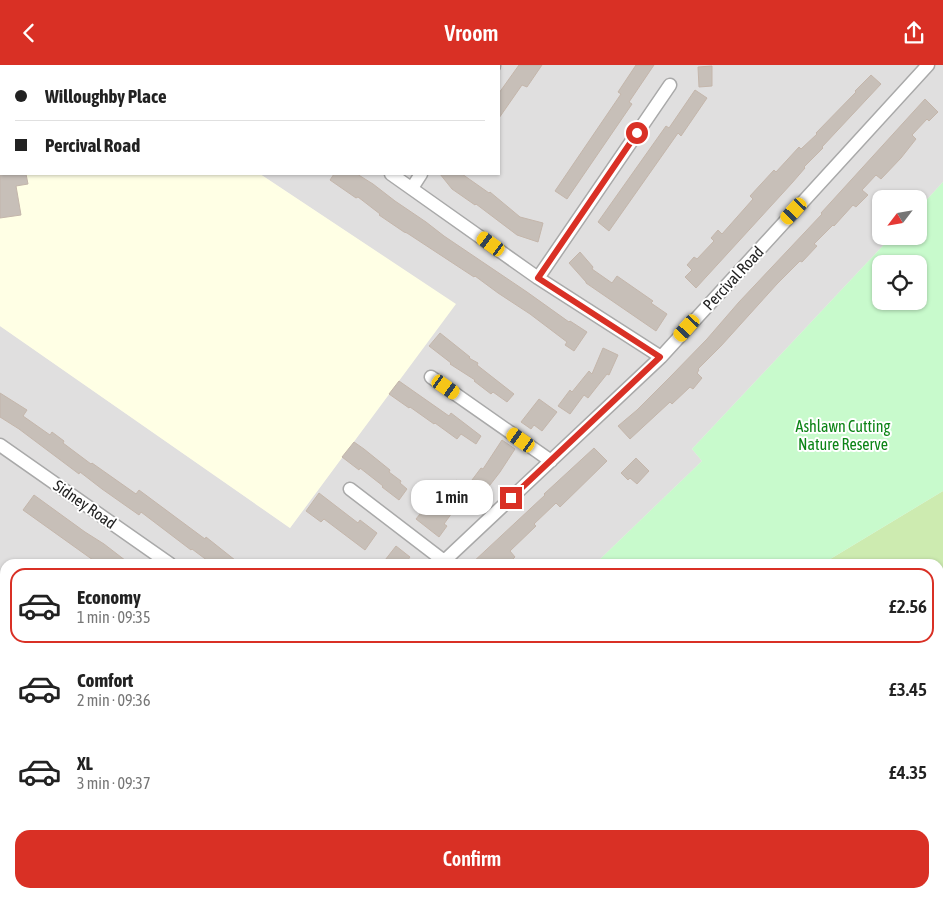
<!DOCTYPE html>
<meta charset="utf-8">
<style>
:root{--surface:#fff;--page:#f6f6f6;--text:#222;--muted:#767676;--line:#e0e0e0;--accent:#d93025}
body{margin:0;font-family:"Asap Condensed",sans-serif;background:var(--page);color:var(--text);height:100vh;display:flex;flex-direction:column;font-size:19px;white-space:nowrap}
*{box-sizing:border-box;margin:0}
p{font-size:16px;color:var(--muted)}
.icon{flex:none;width:28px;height:28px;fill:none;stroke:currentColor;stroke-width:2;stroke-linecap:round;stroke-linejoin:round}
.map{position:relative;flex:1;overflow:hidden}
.sheet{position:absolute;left:0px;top:494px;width:944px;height:339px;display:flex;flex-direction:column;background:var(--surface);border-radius:15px 15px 0 0;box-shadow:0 1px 4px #0004}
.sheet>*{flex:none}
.top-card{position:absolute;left:0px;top:0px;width:500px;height:110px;box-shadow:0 1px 4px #0004;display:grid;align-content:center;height:110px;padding:0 15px;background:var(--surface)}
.needle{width:32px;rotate:239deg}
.fabs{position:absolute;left:872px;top:125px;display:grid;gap:10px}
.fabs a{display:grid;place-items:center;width:55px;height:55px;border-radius:10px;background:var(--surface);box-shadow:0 1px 4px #0004;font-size:25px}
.end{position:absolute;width:22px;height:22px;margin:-11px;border:6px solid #d93025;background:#fff;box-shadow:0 0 0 2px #fff}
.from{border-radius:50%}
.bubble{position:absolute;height:35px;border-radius:15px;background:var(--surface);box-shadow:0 1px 4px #0004;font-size:16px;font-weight:600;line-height:35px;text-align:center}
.car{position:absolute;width:15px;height:30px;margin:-15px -8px;border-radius:6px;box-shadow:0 0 4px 1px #0007;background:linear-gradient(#f5c518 24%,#345 0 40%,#f5c518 0 76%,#345 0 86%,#f5c518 0)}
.top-card b{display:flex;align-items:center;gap:18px;height:48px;font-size:19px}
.top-card b+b{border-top:1px solid var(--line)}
.top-card i{width:12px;height:12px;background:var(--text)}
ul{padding:9px 0 0;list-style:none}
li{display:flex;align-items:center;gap:15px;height:75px;margin:0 10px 8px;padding:0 5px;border:2px solid transparent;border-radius:15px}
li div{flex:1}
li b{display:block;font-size:19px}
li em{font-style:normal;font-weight:600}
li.active{border-color:var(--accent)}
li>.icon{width:45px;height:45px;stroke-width:1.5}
.cta{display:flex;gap:10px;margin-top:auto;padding:10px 15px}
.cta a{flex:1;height:58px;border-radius:15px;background:var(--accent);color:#fff;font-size:20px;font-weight:600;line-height:58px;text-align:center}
header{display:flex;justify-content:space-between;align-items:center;height:65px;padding:0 15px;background:var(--accent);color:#fff;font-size:22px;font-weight:600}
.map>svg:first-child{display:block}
.residential{fill:#e0dfdf}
.education{fill:#ffffe5}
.farmland{fill:#eef0d5}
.grass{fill:#cdebb0}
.park{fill:#c8facc;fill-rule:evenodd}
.building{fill:#c7bfb8;stroke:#c4b6ab}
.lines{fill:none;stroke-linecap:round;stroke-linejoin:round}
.minor-casing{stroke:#a9a9a9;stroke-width:15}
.minor{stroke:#fff;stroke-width:12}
.route{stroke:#d93025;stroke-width:6}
.labels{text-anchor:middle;stroke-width:4;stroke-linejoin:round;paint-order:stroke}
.street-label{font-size:16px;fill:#222;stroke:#fff}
.park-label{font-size:16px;fill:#0c8416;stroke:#fff}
</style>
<header><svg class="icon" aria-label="back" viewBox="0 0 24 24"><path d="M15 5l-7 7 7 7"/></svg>Vroom<svg class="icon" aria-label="share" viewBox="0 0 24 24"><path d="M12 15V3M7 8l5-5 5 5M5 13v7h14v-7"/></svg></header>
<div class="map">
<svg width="943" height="832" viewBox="0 0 943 832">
<rect width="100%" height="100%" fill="#f2efe9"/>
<path class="residential" d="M97,0h846v117l-24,26v-9h-38v37h11l-200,213 10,12 -107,103h-590v329h199l-6,4h-198v-571l290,202 165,-224 -195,-130h239v-108h-401z"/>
<path class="education" d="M0,0h97l1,1h-97v108h259l196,130 -166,224 -290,-202z"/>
<path class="farmland" d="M394,828h405l7,4h-418z"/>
<path class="grass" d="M943,426v406h-137l-7,-4h140v-329h-117z"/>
<path class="park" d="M943,117v309l-121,73h-227l107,-103 -10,-12 200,-213h27v-28zM881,199h38v37h-38z
M204,828h190l-6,4h-190z"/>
<path class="building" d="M519,0h23l-15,22 -5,-2 -23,33v-25z
M636,0h18l-25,37 3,2 -65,95 -12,-8 66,-97 -3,-2z
M712,1v20l-13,1 -1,-20z
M871,10l10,9 -59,63 1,1 -19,19 1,1 -13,15 -96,105 -11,-11 7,-7 -5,-5 7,-8 3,2 17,-18 -3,-3 7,-8 4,4 31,-35 -3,-3 24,-26 2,2 23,-25 2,2 16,-15 -1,-1 40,-41 -1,-1z
M695,25l12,8 -26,38 -3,-3 -69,98 -11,-9 68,-96 3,2z
M925,34l13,13 -9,9 -2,-2 -15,16 4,4 -15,19 -20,21 -5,-4 -14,15 6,5 -12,12 -3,-2 -19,21 -1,-1 -19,19 3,2 -15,16 -2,-1 -23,23 -56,62 -23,23 1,1 -2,3 5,5 -9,11 -3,-2 -18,17 -2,-2 -40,37 -12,-13 19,-16 34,-34 36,-37 32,-37 83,-88 -1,-1z
M0,109h26l2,10 -12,2 5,29 -21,3z
M334,109h23l16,10 22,17 31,21 18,14 83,56 42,30 1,-1 17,11 -13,19 -9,-6 2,-3 -37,-28 -32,-21 -23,-17 -1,1 -67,-44 -3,-1 -25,-17 1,-1 -22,-17 -2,1 -26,-18z
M440,109h22l27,19 1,-1 30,25 23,6 -5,19 -21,-7 -41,-31 -1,1 -23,-16z
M580,187l13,15 -1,2 20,14 5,-7 36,25 -2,2 16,11 -11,17 -70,-48v-1l-17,-19z
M440,268l30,24 -1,1 9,5 -1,2 37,29 -7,8 -14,-10 -2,2 -17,-13 1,-1 -25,-16 1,-1 -22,-17z
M603,283l15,7 -9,20 -2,-1 -19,24 -4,-3 -14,19 -12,-8 12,-16 2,2 17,-21 3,3z
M399,316l50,35 2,-3 30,23 -5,8 -15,-10 -4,5 -22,-16 -1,1 -24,-17 -1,1 -20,-14z
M0,328l27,17 -4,6 27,19 2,-3 12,9 -1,2 28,21 1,-1 44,31 3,-4 66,49 1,-2 34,27h-28l-20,-15 -1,1 -50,-38 -2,3 -37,-26 -22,-17 -1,2 -60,-45 -19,-12z
M539,334l18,13 -15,19 -8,-6 -3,4 -10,-7z
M502,375l13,9 -15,23 -17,22 -3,-2 -13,17 -8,-6 -15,21 3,2 -8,11 -23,-18 8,-10 4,3 21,-28 3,2 4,-6 10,8 15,-20 2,1z
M354,377l10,7 26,21 -1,2 12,9 -1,2 7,6 -8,11 -17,-13 1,-1 -23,-18 -1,2 -17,-13z
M594,383l13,13 -47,46 -4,-4 -22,21 2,2 -26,25 5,6 -7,7h-37l74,-69 -1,-1z
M636,393l13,13 -12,13 -7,-6 -2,2 -7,-7z
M319,428l39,30 2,-3 17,13 -12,17 -41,-31 -3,3 -15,-11z
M34,430l51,37 19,12 26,20h-41l4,-4 -70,-50z
M396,481l14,11 -5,7h-23z"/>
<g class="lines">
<g class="minor-casing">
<path id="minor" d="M234,0l2,1
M494,1v-1
M391,109l147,104 123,79
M412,123l9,-14
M538,213l132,-193
M431,312l120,84
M0,380l170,119
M350,424l94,72
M441,499l220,-207 267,-292
M0,699h5"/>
</g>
<use href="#minor" class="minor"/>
</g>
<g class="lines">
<path class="route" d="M511,433l149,-141 -122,-79 99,-145"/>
</g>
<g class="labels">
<g class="street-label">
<text transform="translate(733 213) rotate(-47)" y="6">Percival Road</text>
<text transform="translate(85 439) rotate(35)" y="6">Sidney Road</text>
</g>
<g class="park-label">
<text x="843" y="367">Ashlawn Cutting<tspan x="843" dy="18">Nature Reserve</tspan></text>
</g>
</g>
</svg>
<div class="fabs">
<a><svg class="needle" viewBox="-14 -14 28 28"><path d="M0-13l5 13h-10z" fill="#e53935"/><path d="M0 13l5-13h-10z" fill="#767676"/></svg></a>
<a><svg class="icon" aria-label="locate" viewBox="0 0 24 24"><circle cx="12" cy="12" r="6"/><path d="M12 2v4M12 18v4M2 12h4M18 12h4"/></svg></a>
</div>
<i class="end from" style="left:637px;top:68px"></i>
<i class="end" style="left:511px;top:433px"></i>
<div class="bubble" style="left:411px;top:415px;width:82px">1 min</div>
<i class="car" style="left:794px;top:146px;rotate:223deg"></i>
<i class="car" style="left:491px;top:179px;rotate:306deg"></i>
<i class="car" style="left:687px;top:263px;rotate:222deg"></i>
<i class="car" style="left:446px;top:322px;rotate:125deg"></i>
<i class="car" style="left:521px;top:375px;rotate:305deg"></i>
<div class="top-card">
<b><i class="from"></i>Willoughby Place</b>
<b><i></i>Percival Road</b>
</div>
<section class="sheet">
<ul>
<li class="active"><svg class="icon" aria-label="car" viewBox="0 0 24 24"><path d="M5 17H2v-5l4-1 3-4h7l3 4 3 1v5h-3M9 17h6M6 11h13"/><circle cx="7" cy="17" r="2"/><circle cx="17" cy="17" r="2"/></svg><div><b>Economy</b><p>1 min · 09:35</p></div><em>£2.56</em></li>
<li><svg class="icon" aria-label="car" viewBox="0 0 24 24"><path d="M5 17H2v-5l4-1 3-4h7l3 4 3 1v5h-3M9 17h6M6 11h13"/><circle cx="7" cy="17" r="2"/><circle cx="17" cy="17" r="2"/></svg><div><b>Comfort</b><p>2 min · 09:36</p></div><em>£3.45</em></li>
<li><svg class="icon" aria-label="car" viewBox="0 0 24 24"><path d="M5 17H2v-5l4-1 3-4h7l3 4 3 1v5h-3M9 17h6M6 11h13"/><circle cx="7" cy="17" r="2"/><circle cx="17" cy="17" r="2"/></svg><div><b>XL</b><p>3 min · 09:37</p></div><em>£4.35</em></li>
</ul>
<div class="cta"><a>Confirm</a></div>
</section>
</div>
